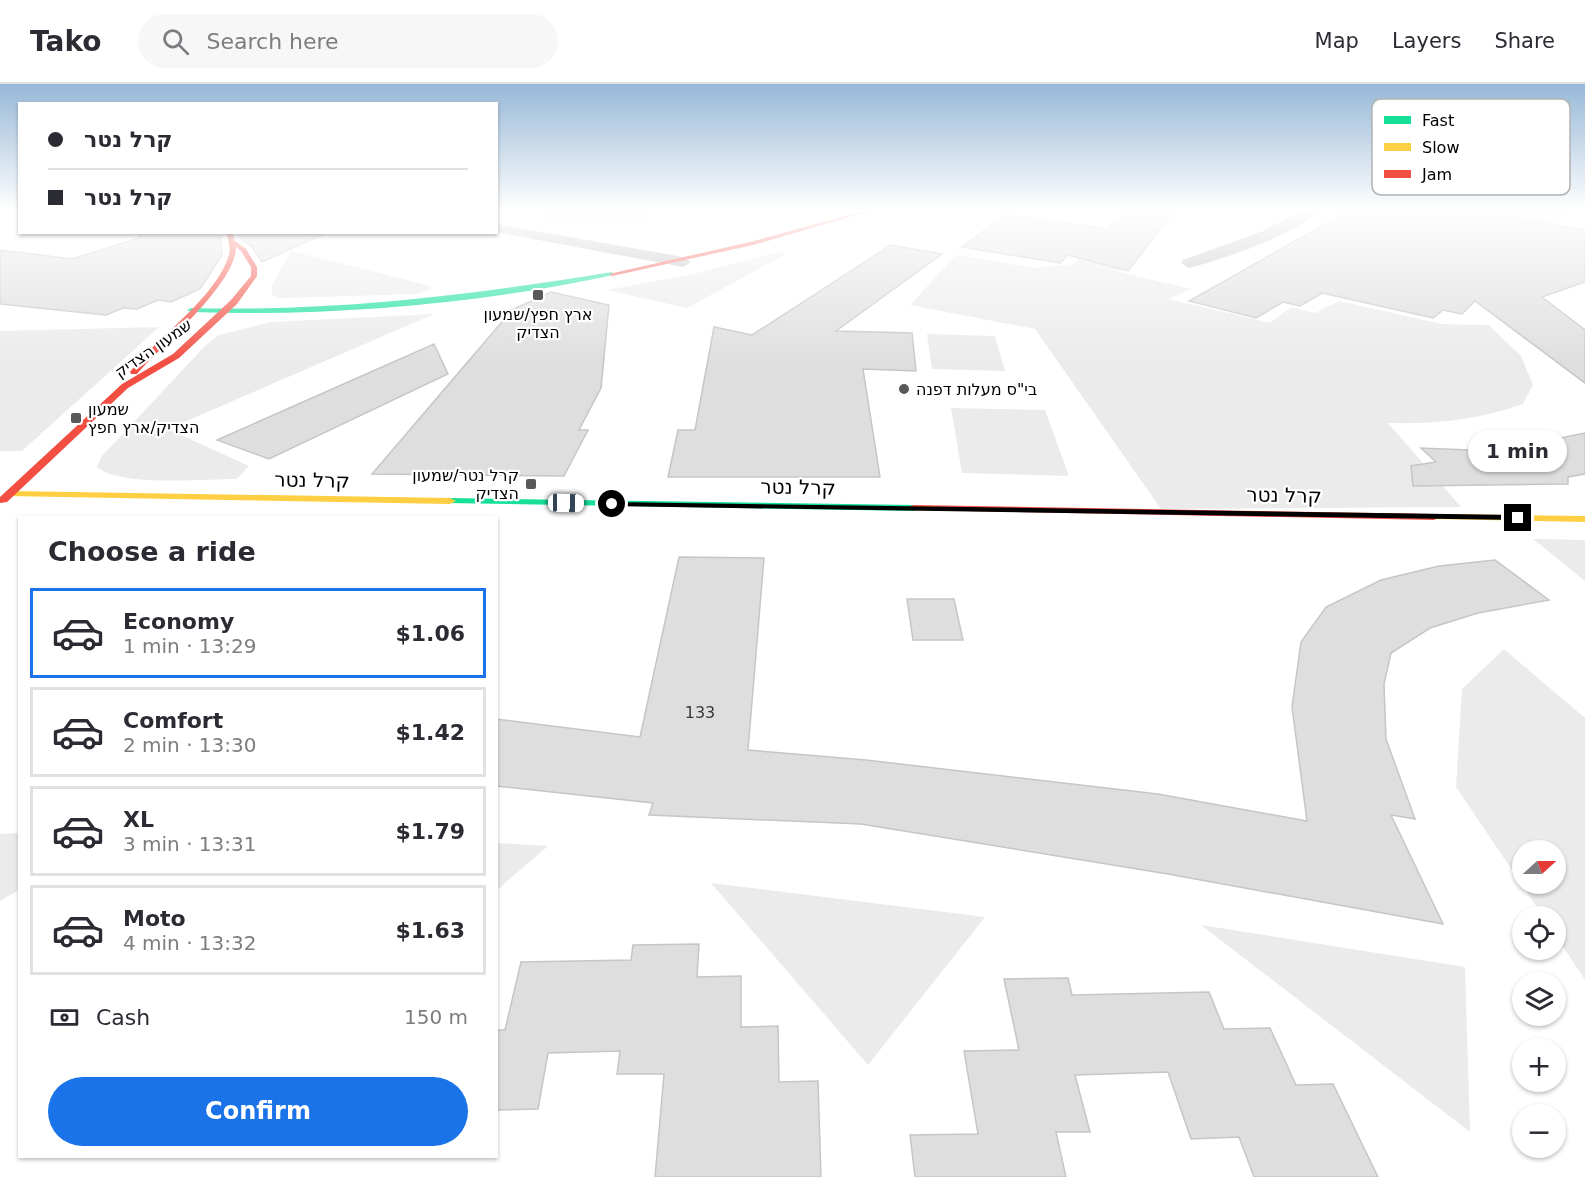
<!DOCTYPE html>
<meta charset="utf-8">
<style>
:root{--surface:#fff;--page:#f7f7f7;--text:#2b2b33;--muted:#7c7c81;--line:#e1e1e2;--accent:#1a73e8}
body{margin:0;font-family:"DejaVu Sans","Noto Sans Hebrew",sans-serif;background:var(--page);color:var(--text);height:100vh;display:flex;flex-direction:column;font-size:22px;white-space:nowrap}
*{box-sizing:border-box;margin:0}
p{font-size:20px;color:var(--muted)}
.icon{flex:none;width:33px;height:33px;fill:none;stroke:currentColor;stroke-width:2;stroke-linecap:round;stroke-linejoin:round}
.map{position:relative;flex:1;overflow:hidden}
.sheet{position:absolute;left:18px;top:432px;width:480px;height:642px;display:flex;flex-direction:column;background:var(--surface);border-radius:0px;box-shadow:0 2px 4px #0004}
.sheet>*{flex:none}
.top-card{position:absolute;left:18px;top:18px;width:480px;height:132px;border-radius:0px;box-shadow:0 2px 4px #0004;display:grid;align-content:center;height:132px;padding:0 30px;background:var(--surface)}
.needle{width:39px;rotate:69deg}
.controls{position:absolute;left:1512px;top:756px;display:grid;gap:12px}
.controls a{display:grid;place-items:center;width:54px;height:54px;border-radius:50%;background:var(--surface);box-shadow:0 2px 4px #0004;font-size:30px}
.end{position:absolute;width:27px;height:27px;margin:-14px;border:8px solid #000;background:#fff;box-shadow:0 0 0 3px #fff}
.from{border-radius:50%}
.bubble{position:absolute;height:42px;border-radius:21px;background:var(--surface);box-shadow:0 2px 4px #0004;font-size:20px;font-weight:700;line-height:42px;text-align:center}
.car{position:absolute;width:18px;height:36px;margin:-18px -9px;border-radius:8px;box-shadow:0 0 4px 2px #0007;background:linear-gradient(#fff 24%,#345 0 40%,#fff 0 76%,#345 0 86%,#fff 0)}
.top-card b{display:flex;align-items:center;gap:21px;height:57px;font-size:22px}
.top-card b+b{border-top:2px solid var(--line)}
.top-card i{width:15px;height:15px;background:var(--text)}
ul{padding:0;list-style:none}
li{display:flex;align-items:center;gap:18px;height:90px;margin:0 12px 9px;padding:0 18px;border:3px solid var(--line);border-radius:0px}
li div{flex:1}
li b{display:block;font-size:22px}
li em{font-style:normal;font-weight:700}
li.on{border-color:var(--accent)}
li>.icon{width:54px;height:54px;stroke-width:1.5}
h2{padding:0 30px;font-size:27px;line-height:72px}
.pay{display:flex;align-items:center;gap:15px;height:66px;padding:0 30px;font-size:22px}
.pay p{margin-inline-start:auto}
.button{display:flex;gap:12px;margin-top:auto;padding:12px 30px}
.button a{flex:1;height:69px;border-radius:36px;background:var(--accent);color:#fff;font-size:24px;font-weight:700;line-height:69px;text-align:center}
header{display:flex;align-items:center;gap:36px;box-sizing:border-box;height:84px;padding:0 30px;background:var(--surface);border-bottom:2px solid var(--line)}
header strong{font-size:28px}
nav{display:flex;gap:33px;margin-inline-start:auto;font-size:21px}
.search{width:420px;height:54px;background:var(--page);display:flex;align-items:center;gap:15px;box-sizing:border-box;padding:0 21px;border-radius:33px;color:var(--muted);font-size:22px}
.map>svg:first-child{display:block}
.green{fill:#ebebeb;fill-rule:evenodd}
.building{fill:#dedede;stroke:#c6c6c6;stroke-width:1.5}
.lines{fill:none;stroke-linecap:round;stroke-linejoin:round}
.street{fill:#bebebe;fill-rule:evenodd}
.fast{fill:#16e098;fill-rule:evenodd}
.slow{fill:#ffcf43;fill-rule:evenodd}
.jam{fill:#f24e42;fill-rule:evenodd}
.route{fill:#000}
.poi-dot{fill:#595959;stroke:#fff;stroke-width:2}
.labels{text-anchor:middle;stroke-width:4.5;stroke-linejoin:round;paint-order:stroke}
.far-poi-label{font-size:16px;fill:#000;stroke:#fff;text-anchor:start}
.far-street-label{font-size:16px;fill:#000;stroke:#fff}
.number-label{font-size:16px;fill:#383838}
.street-label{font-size:20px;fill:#000;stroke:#fff}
.key{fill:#fff;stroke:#b2b2b2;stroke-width:1.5}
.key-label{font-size:16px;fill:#000}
</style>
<header>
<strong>Tako</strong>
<div class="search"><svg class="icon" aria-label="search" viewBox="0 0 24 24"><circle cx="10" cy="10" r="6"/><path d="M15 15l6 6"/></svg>Search here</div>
<nav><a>Map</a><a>Layers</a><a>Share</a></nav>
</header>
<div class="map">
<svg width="1585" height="1093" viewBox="0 0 1585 1093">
<rect width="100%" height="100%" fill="#fff"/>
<path class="green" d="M546,126h103l2,10 -107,5z
M1500,126h70l-13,16 -64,-10z
M1088,166l55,4 -27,17 75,18 -22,10 101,24 21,-16 24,6 24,-12 103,23 47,1 32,31 12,29 -10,19c-45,16 -87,20 -135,19l73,84 -300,2 -126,-180 -125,-24 46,-50 79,13 39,-4z
M291,167l140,35 -1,4 -14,4 -135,4 -9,-3v-10z
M777,168l9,2 -99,54 -80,-18 86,-16z
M434,230l-266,115 81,37 -12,13c-32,0 -117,8 -140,-12l5,-11 103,-110 14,-11 52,-13z
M159,243l-137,124h-22v-120z
M927,250l68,2 10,35 -73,-2z
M951,324l94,2 24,66 -107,-3z
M1533,455l52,1v41z
M1504,565l81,69v262l-29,-44v-20h-13l-87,-129 6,-98zM1522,766h34v34h-34z
M19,749v57l-19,11v-67z
M497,759l51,3 -51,44z
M711,799l274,34 -117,148z
M1201,841l264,42 5,165z"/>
<path class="building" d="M1125,126h50l-47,61 -60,-16 -8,8 -98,-16 44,-33 102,15z
M1350,126h115l120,20v52l-43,15 43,33v53l-110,-82 -13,13 -19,-4 -10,8 -111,-25 -22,13 -17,-4 -27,16 -67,-17z
M140,148h80l2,23 -22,34 -29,13 -13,-2 -21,9 -14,-1 -17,7 -106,-11v-54l72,9 67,-21z
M239,148h89l-66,30 -10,-15 -11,-8z
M891,161l51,9 -106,77 76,2 4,38 -53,-2 17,108h-212l10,-47h17l19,-103 38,8z
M551,208l58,13 -8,83 -22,42h9l-24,46 -192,-2 141,-165z
M434,260l14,30 -179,85 -52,-19z
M1585,349v41l-17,3v7l-155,2 -2,-20 25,-4 -15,-14 74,3z
M679,473l85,1 -16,192 118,10 292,34 149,27 -15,-114 9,-65 25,-35 55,-27 58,-14 56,-6 54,40 -71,13 -48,15 -39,25 -7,31 2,55 29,80 -24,-4 52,109 -275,-50 -307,-50 -212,-9 4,-12 -157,-17v-67l144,18z
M907,515h47l9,41h-50z
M699,860l-2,33 44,-1v51l37,-1 1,56 39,-1 3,96h-166l9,-103h-47l3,-23 -72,2 -10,56 -42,1v-80h9l16,-68 110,-2 2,-15z
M1068,894l4,17 137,-3 15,37 46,-1 26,57 37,-1 45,93h-124l-15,-40 -48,2 -23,-67 -93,3 15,57h-34l10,45h-151l-5,-42 68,-1 -14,-83 55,-1 -15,-71z"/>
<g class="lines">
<path class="street" d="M1303,126h16c-20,24 -99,50 -130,58l-8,-5 2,-3 80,-29z
M496,140l187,33 8,5 -8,5 -187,-35z"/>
<path class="fast" d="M612,188l2,3c-135,29 -284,42 -423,37l-4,-2 4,-2c142,4 281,-13 421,-36z
M450,414l464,7 6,3 -6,3 -468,-8v-4z"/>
<path class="slow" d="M11,407l439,7 6,3 -6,3 -443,-8v-4z
M1434,430l151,2v6l-155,-3 -2,-2z"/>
<path class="jam" d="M866,126h8l-121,35 -141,31 -3,-2 141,-32z
M226,148h6l3,9 11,8 11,18v9l-20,28 -58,54 -51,30 -121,114 -7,1v-6l122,-113 51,-30 58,-54 20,-24v-9l-10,-16 -5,-4c0,37 -75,99 -99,127h-6l-1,-2c27,-35 86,-74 99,-117 2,-7 -1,-15 -3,-23z
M914,421l520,9 6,3 -6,3 -524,-10v-4z"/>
</g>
<linearGradient id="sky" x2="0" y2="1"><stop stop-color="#97b8d7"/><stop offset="0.45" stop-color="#fff"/><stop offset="1" stop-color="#fff" stop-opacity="0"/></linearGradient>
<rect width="1585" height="279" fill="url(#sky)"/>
<path class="route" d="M612,418l906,13 5,3 -5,2 -909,-14z"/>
<g class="poi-dot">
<rect x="532" y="205" width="12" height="12" rx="3"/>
<circle cx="904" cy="305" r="6"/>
<rect x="70" y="328" width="12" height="12" rx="3"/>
<rect x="525" y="394" width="12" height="12" rx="3"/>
</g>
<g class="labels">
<g class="far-poi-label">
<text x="538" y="236" text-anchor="middle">ארץ חפץ/שמעון<tspan x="538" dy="18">הצדיק</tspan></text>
<text x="916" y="311">בי"ס מעלות דפנה</text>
<text x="88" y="331">שמעון<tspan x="88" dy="18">הצדיק/ארץ חפץ</tspan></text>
<text x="519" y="397" text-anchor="end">קרל נטר/שמעון<tspan x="519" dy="18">הצדיק</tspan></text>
</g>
<g class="far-street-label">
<text transform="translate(153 264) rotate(-35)" y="6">שמעון הצדיק</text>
</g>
<g class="number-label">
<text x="700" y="634">133</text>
</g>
<g class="street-label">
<text transform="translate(312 396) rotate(1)" y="7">קרל נטר</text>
<text transform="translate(798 403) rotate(1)" y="7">קרל נטר</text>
<text transform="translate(1284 411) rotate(1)" y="7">קרל נטר</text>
</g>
</g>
<rect x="1372" y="15" width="198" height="96" rx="9" class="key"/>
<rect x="1384" y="32" width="27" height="8" fill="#16e098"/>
<rect x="1384" y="59" width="27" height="8" fill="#ffcf43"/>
<rect x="1384" y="86" width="27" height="8" fill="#f24e42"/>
<g class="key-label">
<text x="1422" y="42">Fast</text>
<text x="1422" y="69">Slow</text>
<text x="1422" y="96">Jam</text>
</g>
</svg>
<div class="controls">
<a><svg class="needle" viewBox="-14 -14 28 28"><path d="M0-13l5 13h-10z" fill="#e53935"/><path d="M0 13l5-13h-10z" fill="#7c7c81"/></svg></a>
<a><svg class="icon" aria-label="locate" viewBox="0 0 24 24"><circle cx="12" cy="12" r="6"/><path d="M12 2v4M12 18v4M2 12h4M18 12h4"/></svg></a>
<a><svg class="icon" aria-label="layers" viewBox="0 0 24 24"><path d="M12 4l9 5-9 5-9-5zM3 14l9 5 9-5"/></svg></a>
<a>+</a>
<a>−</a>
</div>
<i class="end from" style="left:612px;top:420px"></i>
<i class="end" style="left:1518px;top:434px"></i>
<div class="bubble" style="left:1468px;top:346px;width:99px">1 min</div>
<i class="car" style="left:566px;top:419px;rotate:91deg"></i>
<div class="top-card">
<b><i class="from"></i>קרל נטר</b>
<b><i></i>קרל נטר</b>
</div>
<section class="sheet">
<h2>Choose a ride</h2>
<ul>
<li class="on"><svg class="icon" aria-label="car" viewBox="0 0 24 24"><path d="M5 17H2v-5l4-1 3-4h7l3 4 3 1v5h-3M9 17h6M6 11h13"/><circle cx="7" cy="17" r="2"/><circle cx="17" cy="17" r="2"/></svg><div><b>Economy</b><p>1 min · 13:29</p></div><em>$1.06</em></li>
<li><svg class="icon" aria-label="car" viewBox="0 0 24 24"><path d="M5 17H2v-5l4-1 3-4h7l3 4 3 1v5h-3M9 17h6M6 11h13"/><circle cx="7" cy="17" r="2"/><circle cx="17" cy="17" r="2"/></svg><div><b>Comfort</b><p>2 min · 13:30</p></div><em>$1.42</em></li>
<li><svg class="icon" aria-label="car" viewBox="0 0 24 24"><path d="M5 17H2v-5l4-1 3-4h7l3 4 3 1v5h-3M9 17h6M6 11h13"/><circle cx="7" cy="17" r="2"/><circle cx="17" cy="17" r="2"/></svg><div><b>XL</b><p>3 min · 13:31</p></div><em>$1.79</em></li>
<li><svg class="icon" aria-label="car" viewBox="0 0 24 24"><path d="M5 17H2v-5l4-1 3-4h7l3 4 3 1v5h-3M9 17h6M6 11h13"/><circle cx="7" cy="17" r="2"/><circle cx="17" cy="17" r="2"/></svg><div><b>Moto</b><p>4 min · 13:32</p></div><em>$1.63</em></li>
</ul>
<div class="pay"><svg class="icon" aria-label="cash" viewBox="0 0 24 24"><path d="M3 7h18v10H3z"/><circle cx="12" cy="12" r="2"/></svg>Cash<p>150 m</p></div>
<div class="button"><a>Confirm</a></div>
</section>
</div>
